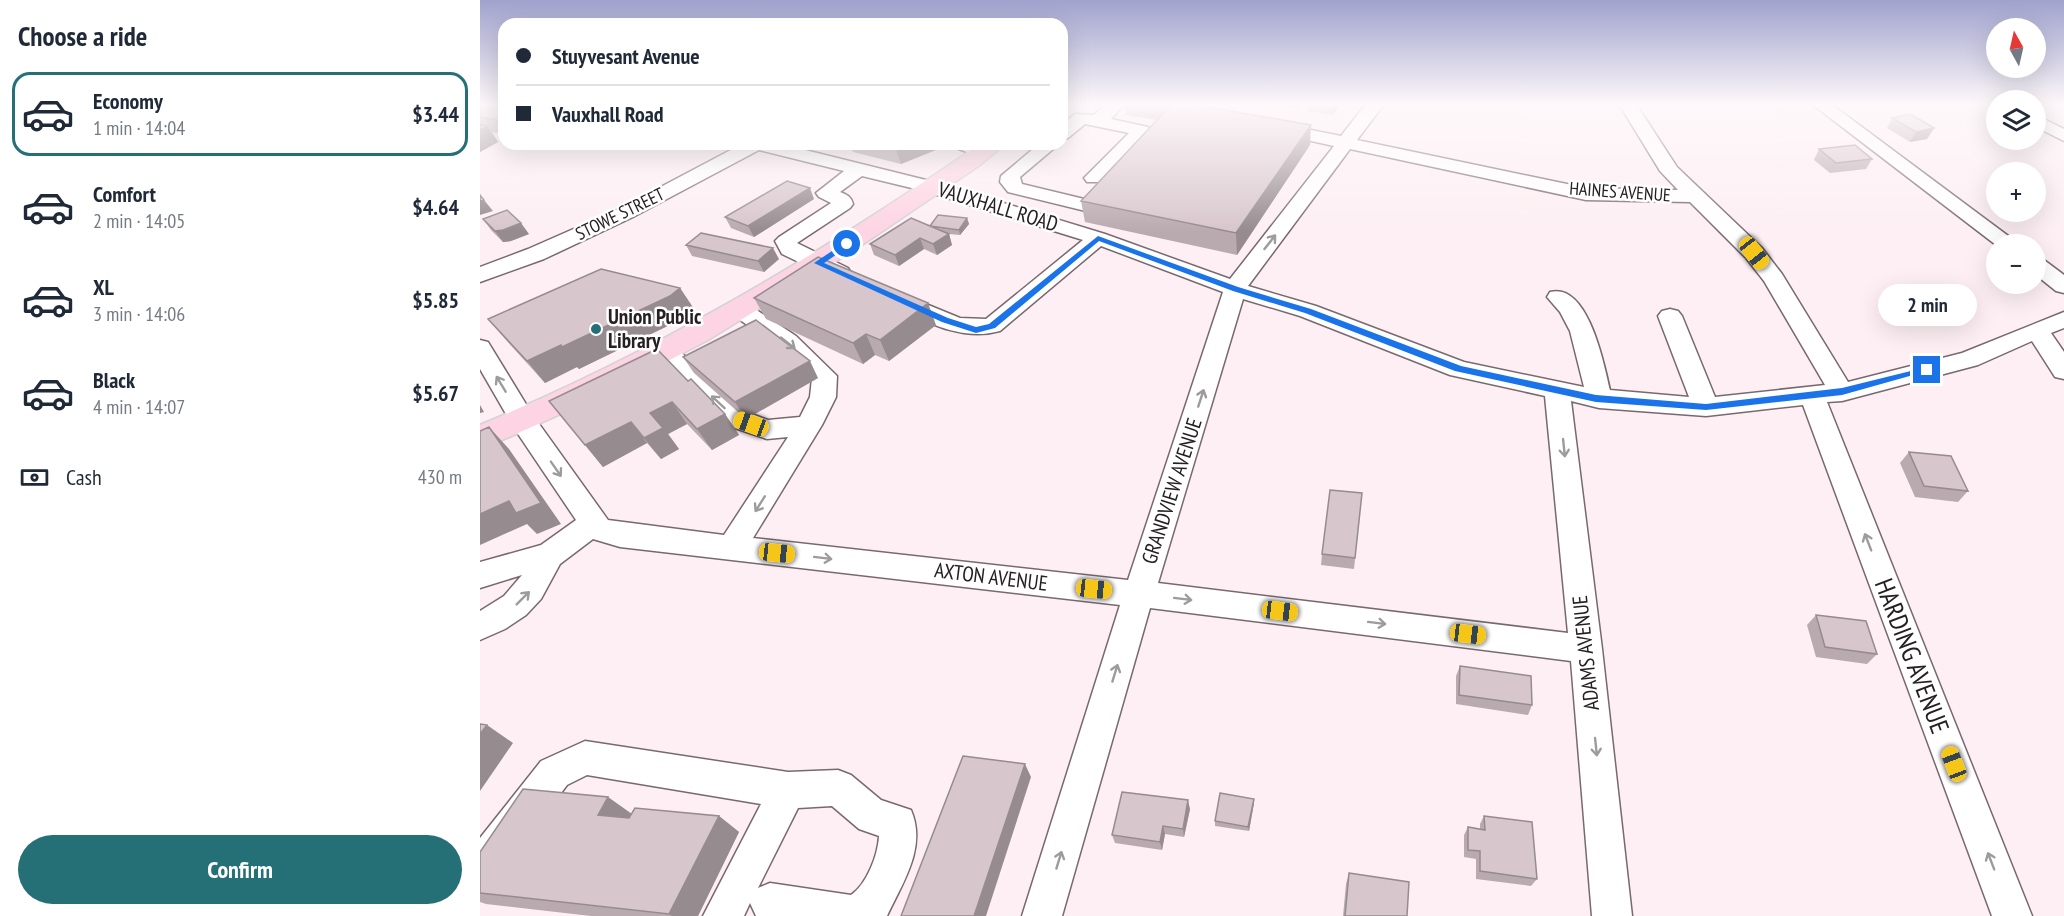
<!DOCTYPE html>
<meta charset="utf-8">
<style>
:root{--surface:#fff;--page:#f2f2f3;--text:#1f2937;--muted:#747a83;--line:#e0e1e3;--accent:#256f77}
body{margin:0;font-family:"PT Sans Narrow",sans-serif;background:var(--page);color:var(--text);height:100vh;display:flex;flex-direction:column;font-size:22px;white-space:nowrap}
*{box-sizing:border-box;margin:0}
p{font-size:20px;color:var(--muted)}
.icon{flex:none;width:33px;height:33px;fill:none;stroke:currentColor;stroke-width:2;stroke-linecap:round;stroke-linejoin:round}
.map{position:relative;flex:1;overflow:hidden}
.drawer{display:flex;flex-direction:column;background:var(--surface);width:480px}
.drawer>*{flex:none}
.guide{position:absolute;left:18px;top:18px;width:570px;height:132px;border-radius:18px;box-shadow:0 6px 24px #0002;display:grid;align-content:center;height:132px;padding:0 18px;background:var(--surface)}
.needle{width:39px;rotate:352deg}
.fabs{position:absolute;left:1506px;top:18px;display:grid;gap:12px}
.fabs a{display:grid;place-items:center;width:60px;height:60px;border-radius:50%;background:var(--surface);box-shadow:0 6px 24px #0002;font-size:30px}
.end{position:absolute;width:27px;height:27px;margin:-14px;border:8px solid #1a73e8;background:#fff;box-shadow:0 0 0 3px #fff}
.from{border-radius:50%}
.bubble{position:absolute;height:42px;border-radius:21px;background:var(--surface);box-shadow:0 6px 24px #0002;font-size:20px;font-weight:600;line-height:42px;text-align:center}
.car{position:absolute;width:18px;height:36px;margin:-18px -9px;border-radius:8px;box-shadow:0 0 4px 2px #0007;background:linear-gradient(#f5c518 24%,#345 0 40%,#f5c518 0 76%,#345 0 86%,#f5c518 0)}
.guide b{display:flex;align-items:center;gap:21px;height:57px;font-size:22px}
.guide b+b{border-top:2px solid var(--line)}
.guide i{width:15px;height:15px;background:var(--text)}
ul{padding:0;list-style:none}
li{display:flex;align-items:center;gap:18px;height:84px;margin:0 12px 9px;padding:0 6px;border:3px solid transparent;border-radius:18px}
li div{flex:1}
li b{display:block;font-size:22px}
li em{font-style:normal;font-weight:600}
li.active{border-color:var(--accent)}
li>.icon{width:54px;height:54px;stroke-width:1.5}
h2{padding:0 18px;font-size:27px;line-height:72px}
.pay{display:flex;align-items:center;gap:15px;height:66px;padding:0 18px;font-size:22px}
.pay p{margin-inline-start:auto}
.button{display:flex;gap:12px;margin-top:auto;padding:12px 18px}
.button a{flex:1;height:69px;border-radius:36px;background:var(--accent);color:#fff;font-size:24px;font-weight:600;line-height:69px;text-align:center}
main{display:flex;flex:1;min-height:0}
.map>svg:first-child{display:block}
.lines{fill:none;stroke-linecap:round;stroke-linejoin:round}
.minor-casing{stroke:#78696e;stroke-width:3}
.major-casing{stroke:#d4d2d3;stroke-width:3}
.minor{fill:#fff;fill-rule:evenodd}
.major{fill:#fdd4e3;fill-rule:evenodd}
.wall{fill:#b9aaaf}
.shaded-wall{fill:#968b8f}
.building{fill:#d7c6cc;stroke:#968b8f;stroke-width:1.5}
.oneway{stroke:#9d9b9c}
.route{fill:#1a73e8}
.poi-dot{fill:#256f77;stroke:#fff;stroke-width:2}
.labels{text-anchor:middle;stroke-width:5;stroke-linejoin:round;paint-order:stroke}
.far-street-label{font-size:18px;fill:#262022;stroke:#fff}
.street-label{font-size:21px;fill:#262022;stroke:#fff}
.poi-label{font-size:21px;font-weight:bold;fill:#262022;stroke:#fff;text-anchor:start}
.near-street-label{font-size:26px;fill:#262022;stroke:#fff}
</style>
<main>
<section class="drawer">
<h2>Choose a ride</h2>
<ul>
<li class="active"><svg class="icon" aria-label="car" viewBox="0 0 24 24"><path d="M5 17H2v-5l4-1 3-4h7l3 4 3 1v5h-3M9 17h6M6 11h13"/><circle cx="7" cy="17" r="2"/><circle cx="17" cy="17" r="2"/></svg><div><b>Economy</b><p>1 min · 14:04</p></div><em>$3.44</em></li>
<li><svg class="icon" aria-label="car" viewBox="0 0 24 24"><path d="M5 17H2v-5l4-1 3-4h7l3 4 3 1v5h-3M9 17h6M6 11h13"/><circle cx="7" cy="17" r="2"/><circle cx="17" cy="17" r="2"/></svg><div><b>Comfort</b><p>2 min · 14:05</p></div><em>$4.64</em></li>
<li><svg class="icon" aria-label="car" viewBox="0 0 24 24"><path d="M5 17H2v-5l4-1 3-4h7l3 4 3 1v5h-3M9 17h6M6 11h13"/><circle cx="7" cy="17" r="2"/><circle cx="17" cy="17" r="2"/></svg><div><b>XL</b><p>3 min · 14:06</p></div><em>$5.85</em></li>
<li><svg class="icon" aria-label="car" viewBox="0 0 24 24"><path d="M5 17H2v-5l4-1 3-4h7l3 4 3 1v5h-3M9 17h6M6 11h13"/><circle cx="7" cy="17" r="2"/><circle cx="17" cy="17" r="2"/></svg><div><b>Black</b><p>4 min · 14:07</p></div><em>$5.67</em></li>
</ul>
<div class="pay"><svg class="icon" aria-label="cash" viewBox="0 0 24 24"><path d="M3 7h18v10H3z"/><circle cx="12" cy="12" r="2"/></svg>Cash<p>430 m</p></div>
<div class="button"><a>Confirm</a></div>
</section>
<div class="map">
<svg width="1584" height="916" viewBox="0 0 1584 916">
<rect width="100%" height="100%" fill="#fdeff3"/>
<g class="lines">
<g class="minor-casing">
<path id="minor" d="M626,104h19l-14,15 37,8 3,4 -50,51h-14l-3,-4 45,-45 -44,-9 -17,14 -6,1v-14l13,-11 19,1z
M886,104h18l-27,36 229,48 92,2 -18,-19 -41,-67h17l41,63 85,81 20,26 66,108 114,-29 102,-41v16l-13,5 13,19v27l-9,-2 -23,-36 -54,24 -136,36 -15,1 205,514h-40l-189,-511 -97,11 -107,-8 -28,-7 31,248 30,267h-40l-21,-255 -421,-53 -88,308h-40l98,-311 -500,-58 -27,-8 -33,25 -19,35 -15,16 -21,14 -25,11v-29l24,-15 18,-21 -42,13v-26l61,-17 35,-25 -62,-92 -34,-59v-29l8,2 44,72 76,106 116,15 64,-98 -21,2 -41,-14 -74,-74 3,-6 9,-2 9,2 71,66 24,9 32,-3 10,-20 2,-19 -32,-30 -47,-33 -3,-5 3,-5 8,-2 8,2 47,31 41,40 -1,21 -14,28 -69,113 375,42 95,-288 -122,-46 -101,85c-39,11 -75,-10 -109,-26l-3,-5 3,-5 8,-2 61,25 26,1 97,-79 -159,-49 -62,-15 -22,16c7,3 11,4 13,12l-3,4 -53,35 51,25 3,5 -3,5 -8,2 -8,-2 -50,-24 -7,-13 4,-4 52,-34 -12,-6 -3,-4 28,-22 -85,-21 -126,67 -89,42 -64,23v-15l48,-18 91,-40 123,-65h39l157,39 167,51 125,45 104,-133 -64,-14 -3,-4 3,-4 6,-1 65,13zM870,149l236,51 104,2 56,56 18,23 61,104 -110,12 -33,-81 -4,-5 -8,-2 -8,2 -4,5 31,81 -79,-7c-6,-26 -22,-108 -60,-98l-3,5 13,15 10,19 14,56 -120,-25 -148,-56 -68,-20zM763,299l57,17 150,59 95,21 23,237 -410,-50z
M1332,104h19l188,140 -23,1z
M1556,115l28,14v12l-28,-14z
M473,144c13,0 31,-3 39,8l-2,4 -7,2 -27,-10z
M559,144h20l-39,33 2,7 87,21 3,4 -3,4 -7,2 -94,-23 -8,-10 1,-6z
M1556,258l8,2 20,15v18l-8,-2 -20,-16z
M105,741l203,31 50,-2 13,5 30,25 30,10c16,37 -8,72 -24,106h-131l-6,-13 -6,13h-41l58,-112 -174,-29 -20,10 -73,98 -14,5v-50l61,-77zM352,806l27,23 20,7c-1,19 -12,48 -28,59l-81,-12 -12,5 40,-80z"/>
</g>
<g class="major-casing">
<path id="major" d="M500,144h25l-25,21 -118,80 -154,95 -107,56 -121,54v-25c144,-60 279,-135 409,-220 30,-20 61,-40 91,-61z"/>
</g>
<use href="#minor" class="minor"/>
<use href="#major" class="major"/>
</g>
<path class="wall" d="M0,104h24v30l-12,-2 6,10 -18,10z
M644,104h67l119,41 -73,110 -152,-33 -4,-21 76,-81 -31,-5z
M792,104h31l-4,5z
M827,104h33v2l-7,9 -26,-4z
M1412,118l42,10 -7,11 -17,3 -23,-14z
M370,144h97l1,1 -47,19 -48,-12z
M1339,149l53,10 -6,10 -36,4 -16,-13z
M334,199l-60,38 -23,-9 -6,-11z
M487,218l2,6 -9,11 -11,-1 3,11 -15,10 -13,-6 -25,17 -25,-11 -4,-11 60,-18z
M3,219l46,15 -18,7 -8,1 -12,-12z
M206,245l93,14 -15,13 -72,-16z
M200,288l14,21 -10,9 -105,51 -2,-2 -32,16 -39,-43 -18,-21z
M274,298l182,27 -47,36 -14,-6 -12,9 -97,-45z
M203,357l135,21 -72,41 -52,-46z
M208,381l37,33 14,21 -27,15 -25,-26 -19,10 11,15 -18,10 -14,-16 -44,24 -18,-22z
M1429,452l59,39 -10,11 -43,-5 -15,-34z
M882,493l-8,76 -33,-4 1,-11z
M1336,615l61,39 -10,10 -51,-7 -9,-32z
M980,666l72,39 -4,10 -72,-11v-28z
M774,803l-5,28 -34,-5v-5z
M710,809l-6,28 -19,-3 -3,16 -47,-7 -3,-8z
M239,816l20,16 -41,84h-107l-105,-12 -6,-2v-50z
M1004,816l53,63 -6,7 -55,-7v-20l-12,-2v-22l4,-8 12,2v-5z
M869,873l58,43h-64l3,-32z"/>
<path class="shaded-wall" d="M855,104h5v2l-7,9 1,-10z
M831,125l-1,20 -73,110 -1,-22z
M7,126l11,16 -18,10v-22z
M1454,128l-7,11 -17,3 6,-10z
M427,144h40l1,1 -47,19 -5,-15z
M330,188l4,11 -60,38 -6,-11z
M4,200l9,11 -13,4v-14z
M487,218l2,6 -9,11 -1,-5z
M41,223l8,11 -18,7 -8,1 -8,-11z
M469,234l3,11 -15,10 -4,-11z
M440,238l4,11 -25,17 -4,-11z
M293,248l6,11 -15,13 -6,-11z
M200,288l14,21 -10,9 -105,51 -2,-2 -32,16 -18,-22z
M448,303l8,22 -47,36 -9,-21z
M386,334l9,21 -12,9 -10,-21z
M330,361l8,17 -72,41 -11,-17z
M192,402l15,22 -19,10 11,15 -18,10 -17,-21 6,-25z
M0,405l4,7 -4,1z
M245,414l14,21 -27,15 -15,-21z
M151,422l16,21 -44,24 -18,-22z
M9,427l20,22 52,75 -24,10 -10,-10 -47,21v-31z
M7,725l26,18 -33,48v-57z
M545,764l6,13 -45,139h-12z
M128,797l24,17 -10,17 -24,-16z
M774,799v4l-5,28 -1,-4z
M708,800l2,9 -6,28 -1,-8z
M239,816l20,16 -41,84h-26l-3,-2z
M683,826l2,8 -3,16 -2,-8z"/>
<path class="building" d="M0,104h24v16l-2,1 -22,-4z
M691,104h20l120,21 -75,108 -155,-32 91,-97z
M1430,114l24,14 -18,4 -24,-14z
M0,125l7,1 -7,4z
M397,144h30l-11,5z
M1375,145l17,14 -36,4 -17,-14z
M307,181l23,7 -62,38 -23,-9z
M0,195l4,5 -4,1z
M27,210l14,13 -18,7 -8,1 -12,-12z
M458,215l29,3 -8,12 -29,-4z
M431,218l38,16 -16,10 -13,-6 -25,17 -25,-11z
M221,233l72,15 -15,13 -72,-16z
M338,257l110,46 -48,37 -14,-6 -13,9 -99,-45z
M121,269l79,19 -10,8 -108,51 -1,-2 -34,16 -39,-42z
M276,320l54,41 -75,41 -52,-45z
M177,349l31,32 3,-2 34,35 -28,15 -25,-27 -22,11 13,15 -19,10 -13,-16 -46,23 -36,-44z
M9,427l52,76 -25,10 -7,-12 -29,13v-83z
M1429,452l42,4 17,35 -44,-5z
M850,490l32,3 -7,65 -33,-4z
M1336,615l50,6 11,33 -52,-7z
M980,666l71,10 1,29 -73,-10z
M0,724l7,1 -7,9z
M483,756l62,8 -51,152h-73z
M43,789l85,8 -10,18 31,3 6,-10 84,8 -50,98 -189,-21v-41z
M642,792l66,8 -5,29 -20,-3 -3,16 -48,-7z
M740,793l34,6 -6,28 -33,-6z
M1004,816l48,6 5,57 -57,-8v-20l-12,-1v-23l17,3z
M869,873l60,9 -2,34h-62z"/>
<defs><path id="oneway-shaft" d="M-6 0H5M1.5-3L5.5 0L1.5 3" fill="none" stroke-width="1.6" stroke-linecap="round" stroke-linejoin="round" transform="scale(1.5)"/></defs>
<g class="oneway">
<use href="#oneway-shaft" transform="translate(790 242) rotate(-52)"/>
<use href="#oneway-shaft" transform="translate(308 343) rotate(38)"/>
<use href="#oneway-shaft" transform="translate(21 384) rotate(-121)"/>
<use href="#oneway-shaft" transform="translate(721 398) rotate(-72)"/>
<use href="#oneway-shaft" transform="translate(238 402) rotate(-137)"/>
<use href="#oneway-shaft" transform="translate(1084 448) rotate(84)"/>
<use href="#oneway-shaft" transform="translate(76 469) rotate(55)"/>
<use href="#oneway-shaft" transform="translate(280 504) rotate(122)"/>
<use href="#oneway-shaft" transform="translate(1388 542) rotate(-111)"/>
<use href="#oneway-shaft" transform="translate(343 558) rotate(7)"/>
<use href="#oneway-shaft" transform="translate(43 598) rotate(-45)"/>
<use href="#oneway-shaft" transform="translate(703 599) rotate(7)"/>
<use href="#oneway-shaft" transform="translate(897 623) rotate(7)"/>
<use href="#oneway-shaft" transform="translate(635 673) rotate(-73)"/>
<use href="#oneway-shaft" transform="translate(1116 747) rotate(84)"/>
<use href="#oneway-shaft" transform="translate(579 860) rotate(-73)"/>
<use href="#oneway-shaft" transform="translate(1511 861) rotate(-111)"/>
</g>
<linearGradient id="sky" x2="0" y2="1"><stop stop-color="#9fa2cd"/><stop offset="0.45" stop-color="#fef8fa"/><stop offset="1" stop-color="#fef8fa" stop-opacity="0"/></linearGradient>
<rect width="1584" height="232" fill="url(#sky)"/>
<path class="route" d="M618,236l140,51 73,22 150,57 135,29 110,9 136,-16 85,-21 4,3 -89,25 -136,15 -110,-8 -141,-31 -150,-58 -72,-22 -134,-50 -104,87 -19,5 -34,-11 -128,-59 30,-20h5v3l-25,17 124,55 28,9 13,-3z"/>
<circle class="poi-dot" cx="116" cy="329" r="6"/>
<g class="labels">
<g class="far-street-label">
<text transform="translate(1140 192) rotate(4)" y="6">HAINES AVENUE</text>
<text transform="translate(140 214) rotate(-26)" y="6">STOWE STREET</text>
</g>
<g class="street-label">
<text transform="translate(518 207) rotate(17)" y="7">VAUXHALL ROAD</text>
<text transform="translate(692 491) rotate(-72)" y="7">GRANDVIEW AVENUE</text>
<text transform="translate(511 577) rotate(7)" y="7">AXTON AVENUE</text>
<text transform="translate(1106 653) rotate(-96)" y="7">ADAMS AVENUE</text>
</g>
<g class="poi-label">
<text x="128" y="324">Union Public<tspan x="128" dy="24">Library</tspan></text>
</g>
<g class="near-street-label">
<text transform="translate(1432 656) rotate(69)" y="9">HARDING AVENUE</text>
</g>
</g>
</svg>
<div class="fabs">
<a><svg class="needle" viewBox="-14 -14 28 28"><path d="M0-13l5 13h-10z" fill="#e53935"/><path d="M0 13l5-13h-10z" fill="#747a83"/></svg></a>
<a><svg class="icon" aria-label="layers" viewBox="0 0 24 24"><path d="M12 4l9 5-9 5-9-5zM3 14l9 5 9-5"/></svg></a>
<a>+</a>
<a>−</a>
</div>
<i class="end from" style="left:367px;top:244px"></i>
<i class="end" style="left:1447px;top:370px"></i>
<div class="bubble" style="left:1398px;top:284px;width:99px">2 min</div>
<i class="car" style="left:1274px;top:253px;rotate:142deg"></i>
<i class="car" style="left:271px;top:424px;rotate:290deg"></i>
<i class="car" style="left:297px;top:553px;rotate:96deg"></i>
<i class="car" style="left:614px;top:589px;rotate:96deg"></i>
<i class="car" style="left:800px;top:611px;rotate:97deg"></i>
<i class="car" style="left:988px;top:634px;rotate:97deg"></i>
<i class="car" style="left:1474px;top:764px;rotate:339deg"></i>
<div class="guide">
<b><i class="from"></i>Stuyvesant Avenue</b>
<b><i></i>Vauxhall Road</b>
</div>
</div>
</main>
